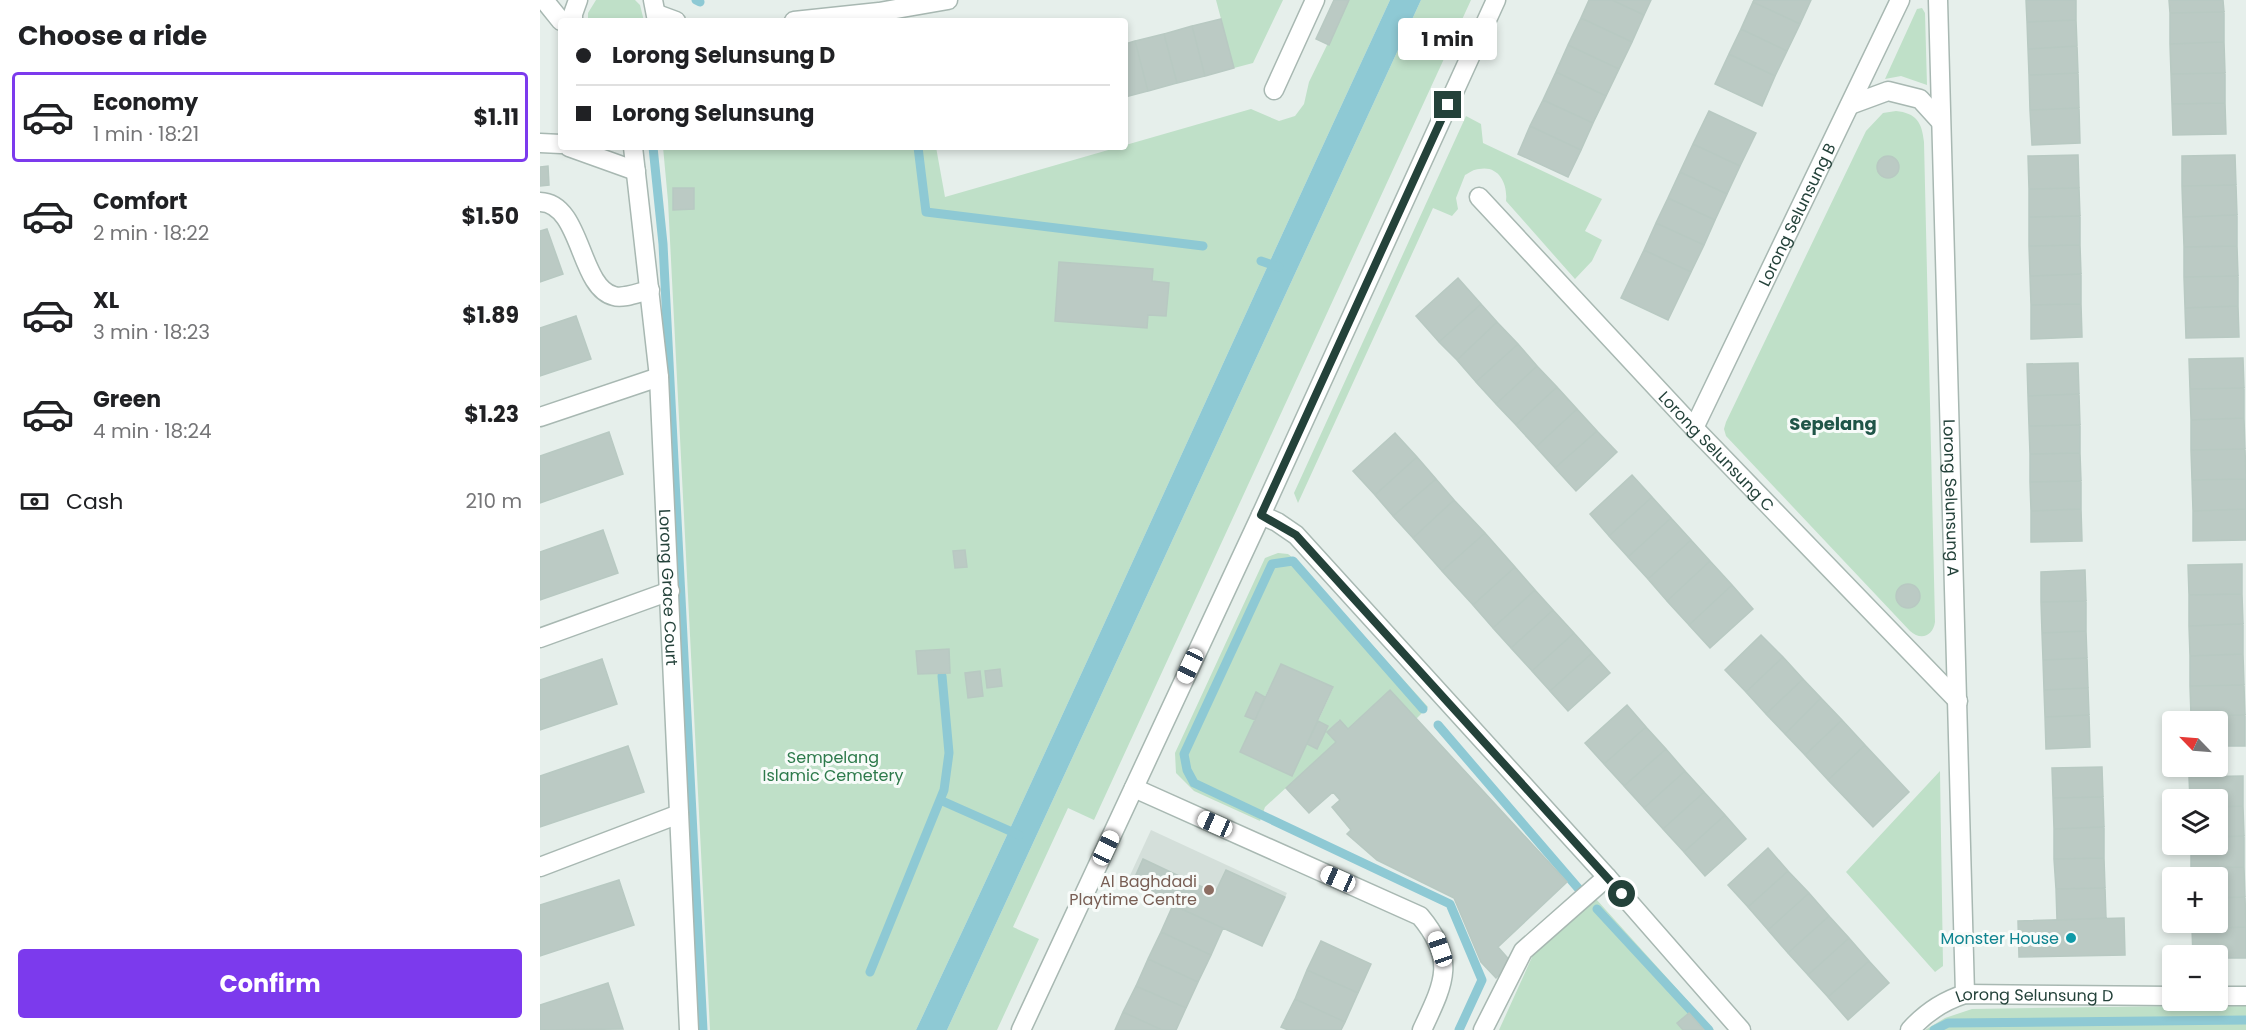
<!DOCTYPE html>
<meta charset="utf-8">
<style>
:root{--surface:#fff;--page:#f6f6f6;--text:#202124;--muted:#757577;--line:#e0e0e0;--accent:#7c3aed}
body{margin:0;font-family:Poppins,sans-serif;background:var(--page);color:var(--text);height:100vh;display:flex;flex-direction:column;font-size:22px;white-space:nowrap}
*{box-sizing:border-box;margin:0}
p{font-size:20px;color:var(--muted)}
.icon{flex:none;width:33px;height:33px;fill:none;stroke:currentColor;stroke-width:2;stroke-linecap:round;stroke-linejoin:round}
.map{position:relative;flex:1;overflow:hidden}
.side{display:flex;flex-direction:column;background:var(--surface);width:540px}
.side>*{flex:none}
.hud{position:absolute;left:18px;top:18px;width:570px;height:132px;border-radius:6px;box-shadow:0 3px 9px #0003;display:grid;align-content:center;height:132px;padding:0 18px;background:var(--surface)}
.needle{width:39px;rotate:295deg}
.fabs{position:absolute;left:1622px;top:711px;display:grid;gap:12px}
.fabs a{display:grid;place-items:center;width:66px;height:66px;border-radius:6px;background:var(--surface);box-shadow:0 3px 9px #0003;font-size:30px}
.end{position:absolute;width:27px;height:27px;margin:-14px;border:8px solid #24423a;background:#fff;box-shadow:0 0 0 3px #fff}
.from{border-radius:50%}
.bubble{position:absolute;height:42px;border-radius:6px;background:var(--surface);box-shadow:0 3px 9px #0003;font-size:20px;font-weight:700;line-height:42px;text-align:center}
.car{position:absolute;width:18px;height:36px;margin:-18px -9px;border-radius:8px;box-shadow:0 0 4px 2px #0007;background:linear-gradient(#fff 24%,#345 0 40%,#fff 0 76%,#345 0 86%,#fff 0)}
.hud b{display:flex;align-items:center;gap:21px;height:57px;font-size:22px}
.hud b+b{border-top:2px solid var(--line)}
.hud i{width:15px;height:15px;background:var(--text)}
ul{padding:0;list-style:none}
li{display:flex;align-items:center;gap:18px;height:90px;margin:0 12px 9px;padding:0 6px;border:3px solid transparent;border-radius:6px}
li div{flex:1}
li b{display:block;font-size:22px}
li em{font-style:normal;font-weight:700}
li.selected{border-color:var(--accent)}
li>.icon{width:54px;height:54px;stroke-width:1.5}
h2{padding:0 18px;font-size:27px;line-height:72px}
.pay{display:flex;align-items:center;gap:15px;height:66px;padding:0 18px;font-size:22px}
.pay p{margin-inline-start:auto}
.button{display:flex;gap:12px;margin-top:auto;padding:12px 18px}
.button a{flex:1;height:69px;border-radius:6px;background:var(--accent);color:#fff;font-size:24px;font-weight:700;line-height:69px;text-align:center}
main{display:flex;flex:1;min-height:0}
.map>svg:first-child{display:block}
.built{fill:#d4dfda}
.green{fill:#bfe0c8;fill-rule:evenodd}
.water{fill:#8ec9d4}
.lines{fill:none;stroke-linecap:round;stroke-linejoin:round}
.stream{stroke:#8ec9d4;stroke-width:9}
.building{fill:#bbcac4;stroke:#b8c9c2;stroke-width:1.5}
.minor-casing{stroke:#a8b8b2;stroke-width:21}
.minor{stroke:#fff;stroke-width:18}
.route{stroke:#24423a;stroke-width:8}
.education-dot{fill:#8d6e63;stroke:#f7fbf9;stroke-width:2}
.culture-dot{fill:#0f9aa8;stroke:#f7fbf9;stroke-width:2}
.labels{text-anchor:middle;stroke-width:6;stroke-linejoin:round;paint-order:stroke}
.street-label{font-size:16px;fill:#24423a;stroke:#f7fbf9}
.park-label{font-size:16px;fill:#2d7a4b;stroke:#f7fbf9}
.education-label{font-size:16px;fill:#785e54;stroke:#f7fbf9;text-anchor:end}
.culture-label{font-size:16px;fill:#0d838f;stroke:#f7fbf9;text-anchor:end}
.neighbourhood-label{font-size:18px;font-weight:bold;fill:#1f5548;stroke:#f7fbf9}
</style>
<main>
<section class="side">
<h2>Choose a ride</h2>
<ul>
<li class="selected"><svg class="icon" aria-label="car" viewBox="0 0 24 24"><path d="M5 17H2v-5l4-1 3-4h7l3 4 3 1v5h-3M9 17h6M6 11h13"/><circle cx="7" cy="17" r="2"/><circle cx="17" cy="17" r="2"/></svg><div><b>Economy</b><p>1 min · 18:21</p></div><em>$1.11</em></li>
<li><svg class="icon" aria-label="car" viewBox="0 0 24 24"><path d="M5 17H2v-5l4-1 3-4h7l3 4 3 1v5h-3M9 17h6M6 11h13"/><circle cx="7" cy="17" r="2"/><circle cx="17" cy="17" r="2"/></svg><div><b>Comfort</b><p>2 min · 18:22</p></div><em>$1.50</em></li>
<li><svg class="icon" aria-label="car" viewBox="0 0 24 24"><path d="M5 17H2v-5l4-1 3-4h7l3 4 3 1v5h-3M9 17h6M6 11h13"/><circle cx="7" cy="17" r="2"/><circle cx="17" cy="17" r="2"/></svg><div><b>XL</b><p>3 min · 18:23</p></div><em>$1.89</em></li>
<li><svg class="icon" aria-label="car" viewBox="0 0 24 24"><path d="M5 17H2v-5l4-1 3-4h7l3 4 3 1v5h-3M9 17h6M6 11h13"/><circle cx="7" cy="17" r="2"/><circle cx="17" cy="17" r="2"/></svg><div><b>Green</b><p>4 min · 18:24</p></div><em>$1.23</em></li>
</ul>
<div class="pay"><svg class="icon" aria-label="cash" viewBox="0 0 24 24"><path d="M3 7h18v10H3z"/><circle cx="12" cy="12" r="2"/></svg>Cash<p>210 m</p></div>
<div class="button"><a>Confirm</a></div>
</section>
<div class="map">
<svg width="1706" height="1030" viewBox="0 0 1706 1030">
<rect width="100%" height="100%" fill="#e6efeb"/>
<path class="built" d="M611,830l136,63 -25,53 -136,-62z"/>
<path class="green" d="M56,0h39l5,5 4,16h-56v-8z
M676,0h67l-30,63 -19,5z
M809,0h41c-159,343 -313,688 -474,1030h-206l-42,-829 -5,-54h273l9,50 306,-88 28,12 16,-5 9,-12 5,-22z
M881,0h50l-377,820 -26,-12 -55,119 26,12 -42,91h-50z
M1382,8l3,5 2,72 -26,-9 -16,3 32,-70z
M1356,111c20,2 26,11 28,31l11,480c-2,14 -14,19 -25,9l-184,-195 -2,-7 2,-7 140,-291 17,-18z
M926,116l15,8 2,19 119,56 -17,32 17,9 -10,21 -17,18 -69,-78c2,-17 -7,-36 -27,-32 -5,0 -10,4 -14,6l-9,23 2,11 -6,7 -19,-8 -135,295 -4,-10z
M738,553l10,1 9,7 131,146 -12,12 -26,-29 -42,39 -9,-9 -12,12 9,10 -71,65 -5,14 -66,-30 -18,-18 -1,-20 90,-195zM741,664l52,24 -15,33 10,5 -11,23 -10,-5 -15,32 -52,-24 15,-32 2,-27 8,4z
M1400,771l3,195 -8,6 -89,-100z
M1056,899l118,131h-10l-15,-17 -12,10 6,7h-184l34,-75z
M1706,1005v25h-321l20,-12 27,-9z"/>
<path class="water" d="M850,0h31l-474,1030h-31c161,-342 315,-687 474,-1030z"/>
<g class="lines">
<path class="stream" d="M156,0l4,2
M113,147l10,97 40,786
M378,147l8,65 277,34
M721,261l18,6
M883,709l-130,-148 -21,3 -88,190 3,16 7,13 256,121 32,76 -23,50
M898,725l140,163
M400,800l79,35
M1057,909l112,121
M330,972l74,-182 5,-37 -7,-77
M1394,1030l14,-7 298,-3"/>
</g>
<path class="building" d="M794,0h15l-20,45 -13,-6z
M1049,0h23l32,15 -12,27 -51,-24z
M1072,0h39l-7,15z
M1214,0h57l-11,24 -47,-22z
M1486,0h50v20l-49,2z
M1629,0h54l1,12 -54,1z
M1213,2l47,22 -13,27 -46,-22z
M1684,12v30l-54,2v-31z
M1041,18l51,24 -13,27 -51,-24z
M681,19l13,49 -29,8 -13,-50z
M1536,20l1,26 -49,3 -1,-27z
M652,26l13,50 -28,7 -13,-49z
M1201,29l46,22 -12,25 -46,-22z
M624,34l13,49 -29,8 -13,-50z
M595,41l13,50 -23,6v-53z
M1684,42l1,31 -54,1 -1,-30z
M1028,45l51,24 -13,27 -50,-24z
M1537,46l1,27 -49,2 -1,-26z
M1189,54l46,22 -13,30 -47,-22z
M1016,72l50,24 -13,27 -50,-23z
M1538,73l1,35 -49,2 -1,-35z
M1685,73v30l-53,1 -1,-30z
M1003,100l50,23 -12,27 -51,-24z
M1685,103l1,31 -53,1 -1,-31z
M1539,108l1,35 -48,2 -2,-35z
M1169,111l47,22 -16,33 -47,-22z
M990,126l51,24 -13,27 -50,-23z
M1153,144l47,22 -13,28 -47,-22z
M1538,155l1,33 -50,1 -1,-33z
M1695,155l1,30 -54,1v-30z
M1337 167a11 11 0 1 1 22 0a11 11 0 1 1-22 0Z
M8,166l1,19 -9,1v-19z
M1140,172l47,22 -12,26 -47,-22z
M1696,185l1,30 -54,2 -1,-31z
M133,188h21v21l-21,1z
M1539,188l1,28 -51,1v-28z
M1128,198l47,22 -11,25 -48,-22z
M1697,215v31l-53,1 -1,-30z
M1540,216v29l-51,1v-29z
M1116,223l48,22 -13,27 -47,-22z
M7,229l16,45 -23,8v-51z
M1540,245l1,29 -51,2 -1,-30z
M1697,246l1,30 -54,1v-30z
M1104,250l47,22 -23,48 -47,-22z
M519,262l94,7 -1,12 17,2 -3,33 -18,-1 -1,13 -92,-7z
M1541,274v30l-50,1 -1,-29z
M1698,276v30l-53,2 -1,-31z
M918,278l23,26 -42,38 -23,-26z
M941,304l16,18 -40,38 -18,-18z
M1541,304l1,33 -51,2v-34z
M1698,306l1,31 -53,1 -1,-30z
M36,316l15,43 -51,17v-48z
M957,322l21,22 -42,38 -19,-22z
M978,344l19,22 -41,38 -20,-22z
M1703,358l1,30 -54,1 -1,-30z
M1538,363l1,31 -51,2 -1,-32z
M997,366l20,21 -41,38 -20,-21z
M1017,387l20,22 -41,38 -20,-22z
M1704,388v30l-53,2 -1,-31z
M1539,394l1,31 -51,1 -1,-30z
M1037,409l20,22 -42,37 -19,-21z
M1704,418l1,31 -54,1v-30z
M1540,425v28l-50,1 -1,-28z
M1057,431l20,21 -41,39 -21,-23z
M69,432l14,42 -83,29v-47z
M855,433l22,24 -42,38 -22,-24z
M1705,449l1,30 -54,1 -1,-30z
M1540,453l1,28 -51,1v-28z
M877,457l19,22 -43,37 -18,-21z
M1092,475l20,22 -43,39 -19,-22z
M896,479l18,21 -41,38 -20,-22z
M1706,479v30l-53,2 -1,-31z
M1541,481v28l-50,2 -1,-29z
M1112,497l19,21 -43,39 -19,-21z
M914,500l31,33 -43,38 -29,-33z
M1541,509l1,32 -51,1v-31z
M1706,509v31l-53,1v-30z
M1131,518l20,22 -43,39 -20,-22z
M63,530l15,43 -78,27v-48z
M945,533l30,34 -42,38 -31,-34z
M1151,540l19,21 -43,40 -19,-22z
M425,550l2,17 -12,1 -2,-17z
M1170,561l22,24 -43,40 -22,-24z
M1702,564v30l-53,1 -1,-30z
M975,567l20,23 -42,38 -20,-23z
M1545,570l1,31 -45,1v-30z
M1356 596a12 12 0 1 1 24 0a12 12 0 1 1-24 0Z
M1192,585l21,24 -43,39 -21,-23z
M995,590l18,20 -42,38 -18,-20z
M1702,594l1,30 -54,2v-31z
M1546,601v30l-44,2 -1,-31z
M1013,610l21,23 -42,38 -21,-23z
M1703,624v30l-53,2 -1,-30z
M1546,631l1,27 -44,2 -1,-27z
M1034,633l18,20 -42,38 -18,-20z
M1221,635l22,22 -37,35 -21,-22z
M409,649l1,24 -32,1 -2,-23z
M1052,653l18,20 -42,38 -18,-20z
M1703,654l1,31 -54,1v-30z
M1243,657l20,22 -37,35 -20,-22z
M1547,658l1,30 -44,2 -1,-30z
M62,659l15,45 -77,26v-50z
M741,664l52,23 -41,89 -52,-24z
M460,669l2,17 -15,2 -2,-17z
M440,671l3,25 -15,2 -3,-25z
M1263,679l18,19 -36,36 -19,-20z
M1704,685l1,30 -54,1 -1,-30z
M1548,688l1,27 -44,2 -1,-27z
M850,690l177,192 -69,65 14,16 -16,15 -15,-16 -27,-64 -77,-38 -30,-26 4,-4 -19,-23 8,-7 -7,-8 -24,21 -23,-25 50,-46 -9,-10 13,-12 8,9z
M716,692l9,5 -10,23 -10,-4z
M1281,698l21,22 -37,35 -20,-21z
M1087,705l19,22 -42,37 -19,-21z
M1549,715l1,32 -44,2 -1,-32z
M1705,715v31h-28v-24h-26v-6z
M1302,720l23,25 -37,35 -23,-25z
M778,721l10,5 -11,23 -10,-5z
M1106,727l20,22 -42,37 -20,-22z
M1325,745l44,47 -36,35 -45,-47z
M88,746l16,46 -104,35v-51z
M1126,749l19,22 -41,37 -20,-22z
M1562,767l1,30 -50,1 -1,-30z
M1145,771l19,21 -41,37 -19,-21z
M1703,776v30l-26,1v-7h-27l-1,-23z
M1164,792l21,23 -41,37 -21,-23z
M1563,797l1,30 -50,2 -1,-31z
M1703,806l1,30 -27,1v-30z
M1185,815l21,24 -41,37 -21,-24z
M1564,827v31l-50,1v-30z
M1704,836v31l-53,1v-24h26v-7z
M1228,848l20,23 -40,36 -20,-22z
M1564,858l1,30 -49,1 -2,-30z
M603,859l72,34 11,-23 59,27 -23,49 -131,-60z
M1704,867l1,30 -28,1v-20h-26v-10z
M1248,871l21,22 -41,37 -20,-23z
M79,880l15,45 -94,31v-51z
M1565,888l1,30 -49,2 -1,-31z
M1269,893l20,23 -41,37 -20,-23z
M1705,897l1,30 -54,2v-7h25v-24z
M633,905l50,23 -12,27 -50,-23z
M1289,916l20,22 -41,37 -20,-22z
M1584,918l1,37 -106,2 -1,-36z
M1706,927v31h-29v-2h-24l-1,-27z
M621,932l50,23 -13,27 -50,-23z
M1309,938l20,23 -41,36 -20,-22z
M781,941l50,23 -13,29 -51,-23z
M608,959l50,23 -12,26 -50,-22z
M1329,961l20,22 -41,37 -20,-23z
M767,970l51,23 -13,29 -50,-23z
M68,983l15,46 -83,1v-25z
M596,986l50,22 -10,22h-14l-39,-18z
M755,999l50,23 -4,8h-53l-7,-3z
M583,1012l39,18h-47z
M1149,1013l15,17h-21l-6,-7z"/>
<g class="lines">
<g class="minor-casing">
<g id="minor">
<path d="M4,0l17,21"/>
<path d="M113,0l4,21"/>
<path id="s1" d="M1398,0l27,994"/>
<path d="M117,14l19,7"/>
<path d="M33,21v-7l5,-14"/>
<path d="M254,21l85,-9 69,-12"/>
<path d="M734,90l41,-90"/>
<path d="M1310,105l38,-14 32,8 20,22"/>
<path d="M0,143l21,1"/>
<path d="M29,147l67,24"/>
<path id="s2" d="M93,147l26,230 30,653"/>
<path id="s3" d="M939,197l215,231 264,273"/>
<path d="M0,202c42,1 39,86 74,94 9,3 26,-4 36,-6"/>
<path d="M0,417l119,-40"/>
<path id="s4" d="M1154,428l206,-428"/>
<path d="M721,515l16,7 19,13 311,342 134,153"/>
<path d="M0,638l130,-47"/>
<path d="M594,788l286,128c37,44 24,67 2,114"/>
<path d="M0,867l139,-53"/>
<path d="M1677,996h29"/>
<path d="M481,1030l240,-515 235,-515"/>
<path d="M943,1030l40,-79 84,-74"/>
<path id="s5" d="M1370,1030c16,-18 33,-29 55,-36l207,2"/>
</g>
</g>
<use href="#minor" class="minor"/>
</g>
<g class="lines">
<path class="route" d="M908,105l-187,410 35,20 326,359"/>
</g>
<circle class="education-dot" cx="669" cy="890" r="6"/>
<circle class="culture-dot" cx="1531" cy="938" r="6"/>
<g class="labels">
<g class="street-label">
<text dy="6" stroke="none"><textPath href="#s4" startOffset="237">Lorong Selunsung B</textPath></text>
<text dy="6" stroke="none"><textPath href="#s3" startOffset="348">Lorong Selunsung C</textPath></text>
<text dy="6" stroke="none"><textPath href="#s1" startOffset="498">Lorong Selunsung A</textPath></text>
<text dy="6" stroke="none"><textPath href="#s2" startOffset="442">Lorong Grace Court</textPath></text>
<text dy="6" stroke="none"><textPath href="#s5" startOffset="136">Lorong Selunsung D</textPath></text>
</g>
<g class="park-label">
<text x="293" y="763">Sempelang<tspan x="293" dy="18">Islamic Cemetery</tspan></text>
</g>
<g class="education-label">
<text x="657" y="887">Al Baghdadi<tspan x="657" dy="18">Playtime Centre</tspan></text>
</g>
<g class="culture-label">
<text x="1519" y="944">Monster House</text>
</g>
<g class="neighbourhood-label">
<text x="1293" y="430">Sepelang</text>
</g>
</g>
</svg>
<div class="fabs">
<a><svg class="needle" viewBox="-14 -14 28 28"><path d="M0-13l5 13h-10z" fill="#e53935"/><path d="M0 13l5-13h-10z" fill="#757577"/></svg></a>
<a><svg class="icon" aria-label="layers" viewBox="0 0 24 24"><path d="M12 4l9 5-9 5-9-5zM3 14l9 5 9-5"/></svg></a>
<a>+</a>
<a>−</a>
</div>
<i class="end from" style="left:1082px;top:894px"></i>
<i class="end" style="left:908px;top:105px"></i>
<div class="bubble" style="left:858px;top:18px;width:99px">1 min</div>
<i class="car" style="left:650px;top:666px;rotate:205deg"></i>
<i class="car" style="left:675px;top:824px;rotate:294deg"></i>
<i class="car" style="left:566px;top:848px;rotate:25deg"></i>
<i class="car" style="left:798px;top:879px;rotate:294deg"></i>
<i class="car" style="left:900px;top:949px;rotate:341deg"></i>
<div class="hud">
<b><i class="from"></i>Lorong Selunsung D</b>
<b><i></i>Lorong Selunsung</b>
</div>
</div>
</main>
